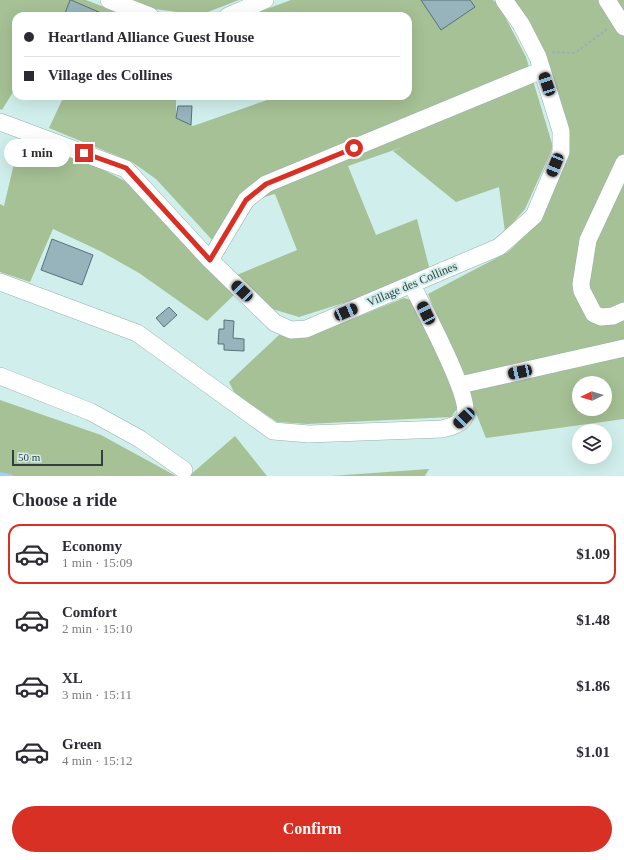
<!DOCTYPE html>
<meta charset="utf-8">
<style>
:root{--surface:#fff;--page:#f2f2f3;--text:#2b2b33;--muted:#7c7c81;--line:#e1e1e2;--accent:#d93025}
body{margin:0;font-family:"Times New Roman",serif;background:var(--page);color:var(--text);height:100vh;display:flex;flex-direction:column;font-size:15px;white-space:nowrap}
*{box-sizing:border-box;margin:0}
p{font-size:13px;color:var(--muted)}
.icon{flex:none;width:22px;height:22px;fill:none;stroke:currentColor;stroke-width:2;stroke-linecap:round;stroke-linejoin:round}
.map{position:relative;height:476px;overflow:hidden}
.details{display:flex;flex-direction:column;background:var(--surface);flex:1}
.details>*{flex:none}
.guide{position:absolute;left:12px;top:12px;width:400px;height:88px;border-radius:12px;box-shadow:0 4px 16px #0002;display:grid;align-content:center;height:88px;padding:0 12px;background:var(--surface)}
.needle{width:26px;rotate:265deg}
.tools{position:absolute;left:572px;top:376px;display:grid;gap:8px}
.tools a{display:grid;place-items:center;width:40px;height:40px;border-radius:50%;background:var(--surface);box-shadow:0 4px 16px #0002;font-size:20px}
.scale{position:absolute;left:12px;bottom:10px;width:91px;box-sizing:border-box;padding-left:4px;border:2px solid #333f3e;border-top:0;font-size:11px;line-height:14px;white-space:nowrap;color:#333f3e;-webkit-text-stroke:3px #d0efec;paint-order:stroke}
.end{position:absolute;width:18px;height:18px;margin:-9px;border:5px solid #d93025;background:#fff;box-shadow:0 0 0 2px #fff}
.from{border-radius:50%}
.bubble{position:absolute;height:28px;border-radius:14px;background:var(--surface);box-shadow:0 4px 16px #0002;font-size:13px;font-weight:700;line-height:28px;text-align:center}
.car{position:absolute;width:12px;height:24px;margin:-12px -6px;border-radius:5px;box-shadow:0 0 3px 1px #0007;background:linear-gradient(#222 24%,#8ab4d8 0 40%,#222 0 76%,#8ab4d8 0 86%,#222 0)}
.guide b{display:flex;align-items:center;gap:14px;height:38px;font-size:15px}
.guide b+b{border-top:1px solid var(--line)}
.guide i{width:10px;height:10px;background:var(--text)}
ul{padding:0;list-style:none}
li{display:flex;align-items:center;gap:12px;height:60px;margin:0 8px 6px;padding:0 4px;border:2px solid transparent;border-radius:12px}
li div{flex:1}
li b{display:block;font-size:15px}
li em{font-style:normal;font-weight:700}
li.active{border-color:var(--accent)}
li>.icon{width:36px;height:36px;stroke-width:1.5}
h2{padding:0 12px;font-size:18px;line-height:48px}
.button{display:flex;gap:8px;margin-top:auto;padding:8px 12px}
.button a{flex:1;height:46px;border-radius:24px;background:var(--accent);color:#fff;font-size:16px;font-weight:700;line-height:46px;text-align:center}
.map>svg:first-child{display:block}
.green{fill:#a6c195;fill-rule:evenodd}
.lines{fill:none;stroke-linecap:round;stroke-linejoin:round}
.stream{stroke:#9dd0fb;stroke-width:3.5}
.building{fill:#97b3bb;stroke:#577178}
.minor-casing{stroke:#94b1af;stroke-width:18}
.path{stroke:#99b2b0;stroke-width:2;stroke-dasharray:3 2;stroke-linecap:butt}
.minor{stroke:#fff;stroke-width:17}
.route{stroke:#d93025;stroke-width:5}
.labels{text-anchor:middle;stroke-width:4;stroke-linejoin:round;paint-order:stroke}
.street-label{font-size:12px;fill:#333f3e;stroke:#d0efec}
</style>
<div class="map">
<svg width="624" height="476" viewBox="0 0 624 476">
<rect width="100%" height="100%" fill="#d0efec"/>
<path class="green" d="M0,0h86l41,16h-111v71l-14,23 -2,-1z
M133,0h106l-39,15 -45,-6z
M291,0h202l6,5 27,52 27,90 -28,62 -20,23 -6,-45 -43,15 -63,-51 10,-4 -55,19 28,69 41,-16 12,48 -9,8 -67,25 -54,17 -30,-9 -37,-31 65,-27 -22,-56c-4,1 -9,2 -12,4 -17,9 -33,39 -38,56l-69,-75 -24,-17 -83,-34 15,-32h112v22l17,8 77,-27 -1,-3h139v-80h-160z
M514,0h110v419l-138,19 -58,-144 80,-42 34,-34 23,-57 3,-38 -22,-64zM579,383h26v26h-26z
M20,138l64,22 41,21 110,113 -28,27 -68,-48 -39,-22 -47,-22 -23,53 -30,-10v-68l4,2z
M404,298l7,2 47,97 -1,12 -6,8 -144,7 -30,-2 -42,-28 -6,-12 50,-47 14,2 17,-1z
M0,400l101,35 75,41h-176z
M235,436l32,40h-78z
M429,469l-4,7h-94z"/>
<g class="lines">
<path class="stream" d="M0,474l11,2"/>
</g>
<path class="building" d="M70,0h1l37,16h-44z
M421,0h49l5,7 -34,23z
M178,106h14l-1,19 -15,-7z
M52,239l41,16 -11,30 -41,-15z
M169,307l8,8 -13,12 -8,-9z
M224,320l10,1 -1,17 11,1v12l-20,-1v-6h-6l1,-15h5z"/>
<g class="lines">
<g class="minor-casing">
<path id="minor" d="M109,0l41,16
M607,0l17,27
M228,16l37,-16
M0,122l126,47 84,91 65,63 16,7 15,-1 193,-82 35,-31 27,-64v-21l-23,-74 -17,-33 -17,-24
M624,163l-36,77 -7,44 1,7 12,23 7,3 12,-1 11,-5
M210,260l36,-60 20,-16 276,-114
M0,282l137,51 136,98 36,3 133,-5c8,-2 17,-4 22,-11 10,-18 -42,-112 -52,-133
M0,376l91,36 49,27 44,31
M460,385l164,-37"/>
</g>
<path class="path" d="M552,52l23,1 31,-23v-3"/>
<use href="#minor" class="minor"/>
</g>
<g class="lines">
<path class="route" d="M84,153l42,15 84,92 36,-60 20,-16 88,-36"/>
</g>
<g class="labels">
<g class="street-label">
<text transform="translate(412 284) rotate(-23)" y="4">Village des Collines</text>
</g>
</g>
</svg>
<div class="tools">
<a><svg class="needle" viewBox="-14 -14 28 28"><path d="M0-13l5 13h-10z" fill="#e53935"/><path d="M0 13l5-13h-10z" fill="#7c7c81"/></svg></a>
<a><svg class="icon" aria-label="layers" viewBox="0 0 24 24"><path d="M12 4l9 5-9 5-9-5zM3 14l9 5 9-5"/></svg></a>
</div>
<div class="scale">50 m</div>
<i class="end from" style="left:354px;top:148px"></i>
<i class="end" style="left:84px;top:153px"></i>
<div class="bubble" style="left:4px;top:139px;width:66px">1 min</div>
<i class="car" style="left:547px;top:84px;rotate:341deg"></i>
<i class="car" style="left:555px;top:165px;rotate:202deg"></i>
<i class="car" style="left:242px;top:291px;rotate:314deg"></i>
<i class="car" style="left:346px;top:312px;rotate:67deg"></i>
<i class="car" style="left:426px;top:313px;rotate:334deg"></i>
<i class="car" style="left:520px;top:372px;rotate:258deg"></i>
<i class="car" style="left:464px;top:418px;rotate:226deg"></i>
<div class="guide">
<b><i class="from"></i>Heartland Alliance Guest House</b>
<b><i></i>Village des Collines</b>
</div>
</div>
<section class="details">
<h2>Choose a ride</h2>
<ul>
<li class="active"><svg class="icon" aria-label="car" viewBox="0 0 24 24"><path d="M5 17H2v-5l4-1 3-4h7l3 4 3 1v5h-3M9 17h6M6 11h13"/><circle cx="7" cy="17" r="2"/><circle cx="17" cy="17" r="2"/></svg><div><b>Economy</b><p>1 min · 15:09</p></div><em>$1.09</em></li>
<li><svg class="icon" aria-label="car" viewBox="0 0 24 24"><path d="M5 17H2v-5l4-1 3-4h7l3 4 3 1v5h-3M9 17h6M6 11h13"/><circle cx="7" cy="17" r="2"/><circle cx="17" cy="17" r="2"/></svg><div><b>Comfort</b><p>2 min · 15:10</p></div><em>$1.48</em></li>
<li><svg class="icon" aria-label="car" viewBox="0 0 24 24"><path d="M5 17H2v-5l4-1 3-4h7l3 4 3 1v5h-3M9 17h6M6 11h13"/><circle cx="7" cy="17" r="2"/><circle cx="17" cy="17" r="2"/></svg><div><b>XL</b><p>3 min · 15:11</p></div><em>$1.86</em></li>
<li><svg class="icon" aria-label="car" viewBox="0 0 24 24"><path d="M5 17H2v-5l4-1 3-4h7l3 4 3 1v5h-3M9 17h6M6 11h13"/><circle cx="7" cy="17" r="2"/><circle cx="17" cy="17" r="2"/></svg><div><b>Green</b><p>4 min · 15:12</p></div><em>$1.01</em></li>
</ul>
<div class="button"><a>Confirm</a></div>
</section>
